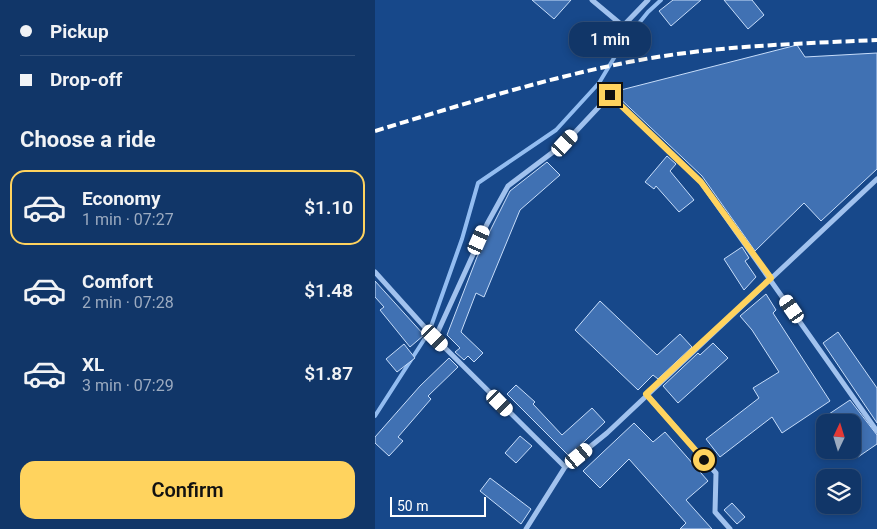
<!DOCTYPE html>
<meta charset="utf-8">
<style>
:root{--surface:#113668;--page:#1a3e6e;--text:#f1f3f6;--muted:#9cabc0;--line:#30507c;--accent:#ffd35e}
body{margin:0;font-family:Roboto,sans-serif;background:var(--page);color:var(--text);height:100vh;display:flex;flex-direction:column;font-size:19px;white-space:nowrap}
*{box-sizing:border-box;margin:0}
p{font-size:16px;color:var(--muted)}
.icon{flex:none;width:28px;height:28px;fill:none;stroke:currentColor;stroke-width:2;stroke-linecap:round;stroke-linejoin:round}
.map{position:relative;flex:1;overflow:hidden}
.side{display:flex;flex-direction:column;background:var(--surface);width:375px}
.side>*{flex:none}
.hud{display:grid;align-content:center;height:110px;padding:0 20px;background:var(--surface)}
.needle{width:32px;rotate:4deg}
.fabs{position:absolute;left:441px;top:414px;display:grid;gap:10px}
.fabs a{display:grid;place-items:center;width:45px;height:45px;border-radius:10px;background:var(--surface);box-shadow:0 2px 8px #0003,0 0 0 1px var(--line);font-size:25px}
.scale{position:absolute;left:15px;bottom:12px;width:96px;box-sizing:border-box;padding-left:5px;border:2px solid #fff;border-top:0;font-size:14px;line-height:18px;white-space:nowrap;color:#fff;-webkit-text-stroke:4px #17488a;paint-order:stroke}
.end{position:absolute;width:22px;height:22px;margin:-11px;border:6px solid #ffd35e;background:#111;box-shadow:0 0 0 2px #111}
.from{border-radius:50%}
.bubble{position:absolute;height:35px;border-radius:15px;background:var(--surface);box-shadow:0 2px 8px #0003,0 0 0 1px var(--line);font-size:16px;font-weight:600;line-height:35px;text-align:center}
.car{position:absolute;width:15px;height:30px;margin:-15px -8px;border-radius:6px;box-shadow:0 0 4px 1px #0007;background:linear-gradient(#fff 24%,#345 0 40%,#fff 0 76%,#345 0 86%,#fff 0)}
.hud b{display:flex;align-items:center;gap:18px;height:48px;font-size:19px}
.hud b+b{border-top:1px solid var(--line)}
.hud i{width:12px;height:12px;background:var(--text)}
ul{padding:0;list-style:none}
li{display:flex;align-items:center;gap:15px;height:75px;margin:0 10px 8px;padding:0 10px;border:2px solid transparent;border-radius:15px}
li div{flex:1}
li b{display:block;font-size:19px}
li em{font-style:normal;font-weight:600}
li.on{border-color:var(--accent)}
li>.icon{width:45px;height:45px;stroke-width:1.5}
h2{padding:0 20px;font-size:22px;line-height:60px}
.cta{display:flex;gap:10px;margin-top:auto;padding:10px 20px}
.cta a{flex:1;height:58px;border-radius:15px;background:var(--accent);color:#111;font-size:20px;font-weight:600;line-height:58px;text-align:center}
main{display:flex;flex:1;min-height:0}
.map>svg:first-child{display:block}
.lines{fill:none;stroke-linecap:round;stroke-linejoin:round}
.stream{stroke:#93bdf1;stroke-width:4}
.building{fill:#4071b3;stroke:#c7ddfa}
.street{stroke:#a1c2ee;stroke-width:5}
.rail{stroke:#fff;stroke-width:4;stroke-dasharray:9 4;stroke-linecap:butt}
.route{stroke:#ffd35e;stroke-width:6}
</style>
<main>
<section class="side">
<div class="hud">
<b><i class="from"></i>Pickup</b>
<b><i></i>Drop-off</b>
</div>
<h2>Choose a ride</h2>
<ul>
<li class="on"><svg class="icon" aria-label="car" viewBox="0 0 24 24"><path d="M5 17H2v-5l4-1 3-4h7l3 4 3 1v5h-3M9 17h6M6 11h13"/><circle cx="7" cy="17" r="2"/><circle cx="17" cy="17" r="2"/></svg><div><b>Economy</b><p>1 min · 07:27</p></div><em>$1.10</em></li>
<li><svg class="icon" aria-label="car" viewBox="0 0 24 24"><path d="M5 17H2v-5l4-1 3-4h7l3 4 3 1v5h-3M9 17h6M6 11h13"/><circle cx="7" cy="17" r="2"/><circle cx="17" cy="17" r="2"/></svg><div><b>Comfort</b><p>2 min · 07:28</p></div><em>$1.48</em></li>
<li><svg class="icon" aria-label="car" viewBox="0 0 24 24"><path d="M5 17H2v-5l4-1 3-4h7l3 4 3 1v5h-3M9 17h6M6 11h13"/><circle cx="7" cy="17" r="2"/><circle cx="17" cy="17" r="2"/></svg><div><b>XL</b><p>3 min · 07:29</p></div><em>$1.87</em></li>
</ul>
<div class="cta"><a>Confirm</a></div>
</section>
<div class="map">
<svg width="502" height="529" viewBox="0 0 502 529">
<rect width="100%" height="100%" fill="#17488a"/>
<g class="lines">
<path class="stream" d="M0,416l54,-84 33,-93 16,-56 78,-53 43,-47 24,-40 25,-31 13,-12"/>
</g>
<path class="building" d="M157,0h39l-17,19z
M298,0h28l-30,26 -12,-15z
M349,0h28l12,15 -16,14z
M422,45l8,12 72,-4v116l-56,52 -17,-18 -49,48 -53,-75 -89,-84z
M292,156l9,8 -6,7 24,29 -15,12 -23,-26 -2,3 -9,-7z
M172,162l13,13 -40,35 -36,87 -8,-4 -15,39 22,21 -9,9 -6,-6 -4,4 -9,-8 5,-4 -13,-13 30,-78 33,-66z
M367,247l7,11 -4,3 11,16 -12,13 -20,-31z
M0,281l49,54 -14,12 -30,-37 4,-3 -9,-10z
M391,294l10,16 -3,3 57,88 -48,32 -10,-16 -52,40 -14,-18 53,-41 -6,-10 26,-16 -27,-42 -12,-14z
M225,301l57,54 23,-21 12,13 -34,32 -5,-4 -15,15 -63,-60z
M463,332l39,56v35l-54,-80z
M338,343l15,15 -50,45 -15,-17 35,-33 2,2z
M29,344l11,14 -18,14 -11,-13z
M74,358l9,9 -30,29 3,3 -33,38 5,4 -14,15 -14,-13v-6l45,-51z
M141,385l19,17 -2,2 29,31 30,-27 13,14 -36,34 -62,-62z
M475,400l27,35v9l-19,13 -5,-8v-27h-19l-5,-8z
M259,423l19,19 12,-10 43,49 -22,19 26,29h-32l6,-6 -57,-64 -29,29 -17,-17z
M145,436l12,10 -16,17 -11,-10z
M115,478l41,31 -10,15 -41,-33z
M357,503l13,14 -8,7 -13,-14z"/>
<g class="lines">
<path class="street" d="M217,0l31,26 25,-26
M0,272l54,60 136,135
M60,338l52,-114 21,-38 57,-43 45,-48 91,87 176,249
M271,394l70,79 -1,39 15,17
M151,529l39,-62 42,-34 270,-254"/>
<path class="rail" d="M0,131c82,-25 165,-51 249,-68 83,-17 169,-19 253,-23"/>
</g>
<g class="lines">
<path class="route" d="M235,95l91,87 70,96 -125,116 58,66"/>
</g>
</svg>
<div class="fabs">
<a><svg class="needle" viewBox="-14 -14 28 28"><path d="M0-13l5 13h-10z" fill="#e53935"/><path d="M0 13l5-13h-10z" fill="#9cabc0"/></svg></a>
<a><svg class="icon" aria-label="layers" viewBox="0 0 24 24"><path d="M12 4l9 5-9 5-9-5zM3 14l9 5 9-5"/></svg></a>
</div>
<div class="scale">50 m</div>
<i class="end from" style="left:329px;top:460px"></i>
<i class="end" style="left:235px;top:95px"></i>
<div class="bubble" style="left:194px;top:22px;width:82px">1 min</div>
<i class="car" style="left:190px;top:143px;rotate:43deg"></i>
<i class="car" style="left:104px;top:240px;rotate:24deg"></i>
<i class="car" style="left:417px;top:309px;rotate:325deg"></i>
<i class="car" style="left:60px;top:338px;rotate:135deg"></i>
<i class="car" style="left:125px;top:403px;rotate:135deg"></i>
<i class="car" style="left:204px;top:456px;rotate:50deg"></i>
</div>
</main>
